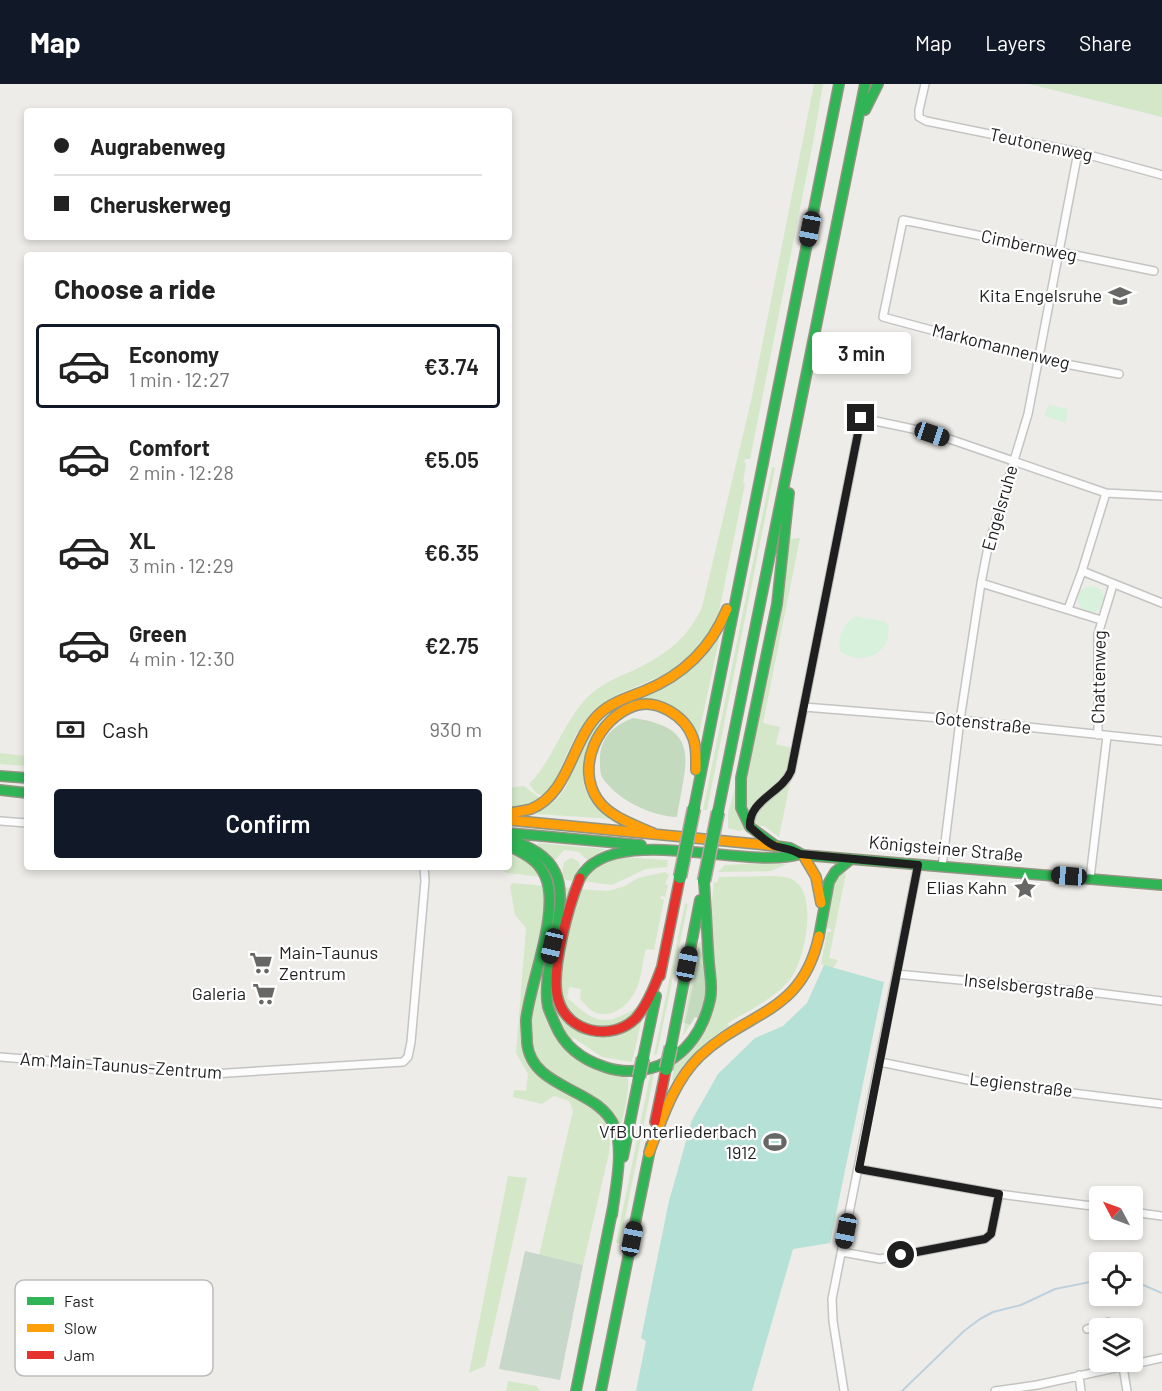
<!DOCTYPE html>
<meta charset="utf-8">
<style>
:root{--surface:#fff;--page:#f6f6f6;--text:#222;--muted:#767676;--line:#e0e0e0;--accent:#111827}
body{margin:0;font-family:Barlow,sans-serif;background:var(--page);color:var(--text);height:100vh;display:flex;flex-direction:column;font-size:22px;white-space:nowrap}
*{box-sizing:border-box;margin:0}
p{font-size:20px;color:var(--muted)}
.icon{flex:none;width:33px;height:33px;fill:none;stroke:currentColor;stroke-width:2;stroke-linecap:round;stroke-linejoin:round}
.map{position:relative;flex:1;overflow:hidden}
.details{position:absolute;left:24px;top:168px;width:488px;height:618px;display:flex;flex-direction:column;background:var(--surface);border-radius:6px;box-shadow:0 3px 9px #0003}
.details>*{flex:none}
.top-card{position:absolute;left:24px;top:24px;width:488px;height:132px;border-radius:6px;box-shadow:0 3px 9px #0003;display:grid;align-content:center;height:132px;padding:0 30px;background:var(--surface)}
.needle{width:39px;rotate:311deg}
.fabs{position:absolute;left:1089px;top:1102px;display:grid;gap:12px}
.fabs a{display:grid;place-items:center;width:54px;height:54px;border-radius:6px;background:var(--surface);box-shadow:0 3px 9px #0003;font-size:30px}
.end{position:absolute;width:27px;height:27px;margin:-14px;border:8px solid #1f1f1f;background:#fff;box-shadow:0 0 0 3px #fff}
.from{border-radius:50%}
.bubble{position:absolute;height:42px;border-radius:6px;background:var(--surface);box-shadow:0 3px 9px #0003;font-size:20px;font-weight:600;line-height:42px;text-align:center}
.car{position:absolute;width:18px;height:36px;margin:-18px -9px;border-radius:8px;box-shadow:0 0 4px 2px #0007;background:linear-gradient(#222 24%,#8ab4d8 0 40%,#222 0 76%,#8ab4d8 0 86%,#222 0)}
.top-card b{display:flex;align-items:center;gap:21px;height:57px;font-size:22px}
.top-card b+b{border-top:2px solid var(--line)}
.top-card i{width:15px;height:15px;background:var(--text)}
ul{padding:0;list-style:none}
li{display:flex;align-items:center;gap:18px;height:84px;margin:0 12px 9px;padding:0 18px;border:3px solid transparent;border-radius:6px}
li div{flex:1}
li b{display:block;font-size:22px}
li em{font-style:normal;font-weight:600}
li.current{border-color:var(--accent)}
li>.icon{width:54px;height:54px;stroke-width:1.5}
h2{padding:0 30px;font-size:27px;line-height:72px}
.pay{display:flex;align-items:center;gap:15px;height:66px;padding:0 30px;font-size:22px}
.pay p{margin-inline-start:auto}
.primary-button{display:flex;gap:12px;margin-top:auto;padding:12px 30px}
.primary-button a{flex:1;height:69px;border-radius:6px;background:var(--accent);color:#fff;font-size:24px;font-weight:600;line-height:69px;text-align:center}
header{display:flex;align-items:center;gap:36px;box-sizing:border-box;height:84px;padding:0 30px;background:var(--accent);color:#fff}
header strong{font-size:28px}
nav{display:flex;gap:33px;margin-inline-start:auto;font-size:21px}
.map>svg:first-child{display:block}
.grass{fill:#d4e8c9}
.forest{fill:#c4dabf}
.cemetery{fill:#c7d7ca}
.park{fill:#d8f1dc}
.pitch{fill:#b6e1d6}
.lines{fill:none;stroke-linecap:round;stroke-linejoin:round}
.stream{stroke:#bdd1de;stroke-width:2}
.street-casing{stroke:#c4c4c2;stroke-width:10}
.fast-casing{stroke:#919581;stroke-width:12}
.slow-casing{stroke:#919581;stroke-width:12}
.jam-casing{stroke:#919581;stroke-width:12}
.street{stroke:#fcfcfc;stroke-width:7}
.fast{stroke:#30b455;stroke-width:9}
.slow{stroke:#ff9f0a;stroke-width:9}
.jam{stroke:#e5322d;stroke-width:9}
.fast-bridge-casing{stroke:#c0a1a4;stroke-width:15;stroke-linecap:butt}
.fast-bridge{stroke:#30b455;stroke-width:12}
.route{stroke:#1f1f1f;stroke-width:8}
.labels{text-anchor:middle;stroke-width:4.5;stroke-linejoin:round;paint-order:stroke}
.street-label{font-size:18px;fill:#1f1f1f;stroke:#fff}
.poi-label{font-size:18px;fill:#1f1f1f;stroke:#fff;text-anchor:end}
.key{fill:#fff;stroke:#bcbcbc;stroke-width:1.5}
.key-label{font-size:16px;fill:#1f1f1f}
</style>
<header>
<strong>Map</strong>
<nav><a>Map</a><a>Layers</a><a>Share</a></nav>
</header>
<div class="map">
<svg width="1162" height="1307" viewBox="0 0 1162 1307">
<rect width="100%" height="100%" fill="#edece8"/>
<path class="grass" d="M814,0h9l-10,59 -63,316h-5l-1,3 2,2 -3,19 2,1 -27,132 -10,21 -21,23 -19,13 -54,23 -19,14 -19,24 -23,51 -10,11 -7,-3 -7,-9c26,-26 35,-66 63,-91 12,-10 26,-16 40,-22 32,-15 55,-31 70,-64l49,-206z
M1029,0h133v33z
M772,383l3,1 -68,342h-4z
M789,448h2v7l9,-1 -37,185 17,4 -4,17 16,4 -7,29 -27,23 -11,15 -3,-29z
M717,555l2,1 -21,98 -27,-31c-15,0 -38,-3 -51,1 -24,5 -43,59 -35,80 5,13 18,22 28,31l-77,-5 21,-15 8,-10 20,-50 23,-27 20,-11z
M0,669l27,3v10l-27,-2z
M791,694l-12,59 -15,-11h-9c-6,-21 26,-33 36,-48z
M736,701l-1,21 10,23 -6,2 -11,-3v-15z
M524,702l17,13 -15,7 -17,2v-20z
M538,759l67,6 -18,11 -8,-8 -15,-2 -9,10 -17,-15z
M509,767l21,11 12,15 -35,-4 -9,-6h10z
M621,773l47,3 -1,7 -21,2 -34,16 -30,-4 14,-17z
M571,774l7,3 2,4 -7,16 -8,-1 -3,-7 2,-11z
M765,779l22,1 -16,7 -53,1 7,-7z
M665,788l4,3 -4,9 3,1 -3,12 -4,-1 -1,2 4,2 -10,50 -8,-1c-4,13 -4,28 -10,41 -7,15 -25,30 -42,22 -5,-2 -10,-9 -14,-13l1,-10 -12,-2 -2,11c19,15 30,30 56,17 7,-3 14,-7 20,-14 -13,16 -28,33 -50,24 -12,-4 -25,-9 -29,-21 -10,-29 9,-85 15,-115l29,2 17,-5 13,-8z
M846,789l-17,85 9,2 -5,8 -12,-4 6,-32h4v-3l-4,-1c3,-23 -2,-35 14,-54z
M774,792c8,1 16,0 22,6 21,16 9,77 -5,96 -15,20 -42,32 -63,45l1,3c-23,15 -40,31 -54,54h-3l3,-18 26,-25 7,-10 -3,-2 5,-106 4,-37 3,1 2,-6z
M512,799l34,3 1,13 -21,96 2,67 76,53 7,17 -2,21 -26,112 -44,-10 34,-144 -4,-10 -15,-5 -12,8 -29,-7 1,-7 12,1 2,-17 -12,-21 10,-125 -11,-13 -5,-28z
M556,803l-13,83 -2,24 2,13 25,46 8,6 51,16c4,11 -3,40 -7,52l-70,-53 -15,-19 -5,-23z
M565,803l6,1c-4,18 -8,36 -12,55 -7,37 -15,79 33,92 19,5 37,-4 50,-17l-10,44 -30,-5 -28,-19 -2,2c-43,-51 -8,-96 -7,-153z
M685,819l3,1 -31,150 -3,1z
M702,855l5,45 -7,36 -2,-2 4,-10 -4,-48 -13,63 5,2 -7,11 2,-13h-2l16,-81 2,1z
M654,990l-34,169h-4l34,-168z
M508,1092l19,2 -42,188 -16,7z
M508,1297l28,5 5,5h-35z"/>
<path class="forest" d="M633,634c71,10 52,45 44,99 -26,-1 -57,-16 -73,-37 -4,-5 -4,-11 -4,-18 -1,-23 12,-36 33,-44z
M698,876c14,14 7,42 0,58l-3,-1 -5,8 -5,-2z"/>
<path class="cemetery" d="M525,1167l58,14 -23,115 -61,-11z"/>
<path class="park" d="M1048,321l20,4 -2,14 -22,-7z
M1078 515a13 13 0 1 1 26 0a13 13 0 1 1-26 0Z
M855,532l29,5 5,5c-1,5 0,11 -2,15 -9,19 -32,22 -47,10 -2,-16 2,-25 15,-35z"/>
<path class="pitch" d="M824,881l60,17 -54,261 -37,6 -41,142h-116l10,-50 -5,-3 28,-137 23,-81 26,-46 37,-36 28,-12 24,-23z"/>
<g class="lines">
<path class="stream" d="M1132,1196l30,13
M902,1307l62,-60 16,-12 13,-7 28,-7 34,-16 45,-9"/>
<g class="street-casing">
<path id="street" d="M925,0l-6,26v7l7,4 152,31 84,23
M1119,290l-80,-15 -156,-42 20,-97 251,51
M1082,487l80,32
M981,499l120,37
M1068,525l14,-38 24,-78
M804,623l136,11 222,23
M1098,651v-101l15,-49
M0,737l27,2
M750,739c3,-25 32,-30 41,-52l70,-353 71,15 174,60 56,3
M942,783l18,-147 21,-137 7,-36 40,-133 50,-262
M1090,794l17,-142
M896,890l202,19 64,8
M0,973l212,17 191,-12 5,-5 3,-15 14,-161 -1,-14
M880,978l88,18 194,24
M859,1085l140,25 101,13
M1132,1128l30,4
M842,1168l38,7 105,-20 6,-5 8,-40
M1087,1245l21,-7 2,7
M1123,1283l4,24
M1079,1291l2,16
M844,1307l-11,-70 -1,-22 86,-434
M995,1307l42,-6 125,-27"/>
</g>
<g class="fast-casing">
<path id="fast" d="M865,26l13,-26
M0,692l27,2
M0,706l27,3
M694,724l145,-724
M718,728l147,-728
M750,743l26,19 14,2 13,7 359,30
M750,743l-9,-19v-30l36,-174 12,-111
M509,749l132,12
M508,754c18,8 38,15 47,34 17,33 -15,96 -7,135 2,6 5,12 7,17 9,22 28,36 50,43 23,8 50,4 70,-10 19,-14 30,-35 35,-57 3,-12 0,-25 -1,-37 -2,-27 -3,-55 -5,-82
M511,763c14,7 28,14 34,29 16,34 -15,106 -19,144 0,7 1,15 1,23 5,48 73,44 88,85 9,24 0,62 -3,87
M580,794c31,-57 168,-7 220,-24
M819,852l10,-54 6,-10 16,-13
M671,963l29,-147
M643,974l13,-62
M623,1073l16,-80
M576,1307l37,-184
M601,1307l50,-246"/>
</g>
<g class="slow-casing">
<path id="slow" d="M508,729c7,-1 16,-2 23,-4 39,-16 40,-68 68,-95 13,-12 30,-17 45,-23 40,-16 67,-43 83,-82
M508,736l268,26
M653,749c-18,-8 -43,-16 -55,-33 -23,-33 0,-81 36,-94 23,-8 51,10 59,32 4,10 3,21 3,32
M803,771l13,22 5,26
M649,1069c13,-34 25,-72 51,-97 49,-46 102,-42 119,-120"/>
</g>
<g class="jam-casing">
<path id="jam" d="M580,794c-11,27 -30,93 -22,121 9,34 54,43 78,19 12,-14 19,-32 25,-49
M660,892l20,-99
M655,1038l11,-53"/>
</g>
<use href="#street" class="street"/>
<use href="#fast" class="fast"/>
<use href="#slow" class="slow"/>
<use href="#jam" class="jam"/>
<g class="fast-bridge-casing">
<path id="fast-bridge" d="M680,793l14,-69
M704,797l14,-69
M666,985l5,-22
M639,993l4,-19"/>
</g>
<use href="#fast-bridge" class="fast-bridge"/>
</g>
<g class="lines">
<path class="route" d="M861,334l-70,353c-9,22 -43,29 -41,56 7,6 16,15 25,19 10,3 15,2 25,8l118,11 -59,304 140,25 -8,40 -6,5 -84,16"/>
</g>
<defs>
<g id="school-bare" transform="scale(1.8)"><path d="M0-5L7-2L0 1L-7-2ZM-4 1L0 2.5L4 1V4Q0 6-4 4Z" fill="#676765" stroke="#fff" stroke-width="2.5" paint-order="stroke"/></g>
<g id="sight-bare" transform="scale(1.8)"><path d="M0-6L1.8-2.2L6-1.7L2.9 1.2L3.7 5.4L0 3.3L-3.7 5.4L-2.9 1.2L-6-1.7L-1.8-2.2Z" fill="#676765" stroke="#fff" stroke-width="2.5" paint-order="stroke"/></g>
<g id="supermarket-bare" transform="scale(1.8)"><path d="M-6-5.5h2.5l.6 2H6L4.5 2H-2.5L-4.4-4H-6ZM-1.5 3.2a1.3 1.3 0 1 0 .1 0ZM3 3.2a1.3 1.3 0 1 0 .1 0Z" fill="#676765" stroke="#fff" stroke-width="2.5" paint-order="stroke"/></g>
<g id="stadium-bare" transform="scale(1.8)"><path d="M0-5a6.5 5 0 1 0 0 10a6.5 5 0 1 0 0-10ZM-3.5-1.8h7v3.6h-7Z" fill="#676765" stroke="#fff" stroke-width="2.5" paint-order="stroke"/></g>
</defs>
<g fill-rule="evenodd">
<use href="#school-bare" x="1120" y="212"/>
<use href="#sight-bare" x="1025" y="804"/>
<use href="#supermarket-bare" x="261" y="879"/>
<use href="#supermarket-bare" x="264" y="910"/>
<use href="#stadium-bare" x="775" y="1058"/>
</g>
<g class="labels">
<g class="street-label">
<text transform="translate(1041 61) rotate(12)" y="6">Teutonenweg</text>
<text transform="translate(1029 162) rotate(12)" y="6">Cimbernweg</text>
<text transform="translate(1001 263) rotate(14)" y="6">Markomannenweg</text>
<text transform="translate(1000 424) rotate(-74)" y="6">Engelsruhe</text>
<text transform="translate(1099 593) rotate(-89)" y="6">Chattenweg</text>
<text transform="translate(983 639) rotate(6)" y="6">Gotenstraße</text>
<text transform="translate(946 765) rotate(5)" y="6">Königsteiner Straße</text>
<text transform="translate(1029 903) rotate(6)" y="6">Inselsbergstraße</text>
<text transform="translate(121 982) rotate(4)" y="6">Am Main-Taunus-Zentrum</text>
<text transform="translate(1021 1001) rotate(7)" y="6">Legienstraße</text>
</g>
<g class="poi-label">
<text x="1102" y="218">Kita Engelsruhe</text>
<text x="1007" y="810">Elias Kahn</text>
<text x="279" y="875" text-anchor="start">Main-Taunus<tspan x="279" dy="21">Zentrum</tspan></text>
<text x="246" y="916">Galeria</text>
<text x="757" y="1054">VfB Unterliederbach<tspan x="757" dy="21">1912</tspan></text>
</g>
</g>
<rect x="15" y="1196" width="198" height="96" rx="9" class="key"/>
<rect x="27" y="1213" width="27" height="8" fill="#30b455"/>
<rect x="27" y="1240" width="27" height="8" fill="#ff9f0a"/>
<rect x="27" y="1267" width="27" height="8" fill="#e5322d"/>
<g class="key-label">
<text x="64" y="1223">Fast</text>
<text x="64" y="1250">Slow</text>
<text x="64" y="1277">Jam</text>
</g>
</svg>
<div class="fabs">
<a><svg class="needle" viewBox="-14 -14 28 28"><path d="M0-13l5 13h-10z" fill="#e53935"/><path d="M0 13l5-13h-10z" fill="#767676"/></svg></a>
<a><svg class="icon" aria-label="locate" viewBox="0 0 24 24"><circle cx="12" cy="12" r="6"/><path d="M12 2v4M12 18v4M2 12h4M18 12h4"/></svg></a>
<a><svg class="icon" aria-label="layers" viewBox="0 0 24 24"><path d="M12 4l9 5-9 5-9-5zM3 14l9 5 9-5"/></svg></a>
</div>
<i class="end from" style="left:901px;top:1171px"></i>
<i class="end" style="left:861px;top:334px"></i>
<div class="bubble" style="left:812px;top:248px;width:99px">3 min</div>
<i class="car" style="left:810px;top:145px;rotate:191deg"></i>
<i class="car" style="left:932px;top:350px;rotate:109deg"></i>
<i class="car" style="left:1069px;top:792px;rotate:274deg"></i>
<i class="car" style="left:552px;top:862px;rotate:193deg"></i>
<i class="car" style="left:687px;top:880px;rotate:11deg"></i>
<i class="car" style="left:846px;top:1147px;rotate:191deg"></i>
<i class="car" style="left:632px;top:1155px;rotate:11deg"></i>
<div class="top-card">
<b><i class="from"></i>Augrabenweg</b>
<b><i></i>Cheruskerweg</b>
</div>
<section class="details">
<h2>Choose a ride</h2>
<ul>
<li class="current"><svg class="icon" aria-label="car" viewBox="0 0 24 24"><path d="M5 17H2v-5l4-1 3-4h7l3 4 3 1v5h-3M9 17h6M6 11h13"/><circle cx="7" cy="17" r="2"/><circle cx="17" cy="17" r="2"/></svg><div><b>Economy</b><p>1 min · 12:27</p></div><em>€3.74</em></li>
<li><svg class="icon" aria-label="car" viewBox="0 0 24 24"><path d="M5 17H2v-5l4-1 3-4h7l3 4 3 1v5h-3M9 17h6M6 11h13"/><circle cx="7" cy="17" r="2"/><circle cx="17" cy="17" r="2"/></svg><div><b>Comfort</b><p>2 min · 12:28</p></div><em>€5.05</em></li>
<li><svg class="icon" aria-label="car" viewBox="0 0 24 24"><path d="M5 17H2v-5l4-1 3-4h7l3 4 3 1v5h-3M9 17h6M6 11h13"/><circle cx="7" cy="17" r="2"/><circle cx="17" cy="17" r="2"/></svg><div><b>XL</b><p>3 min · 12:29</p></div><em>€6.35</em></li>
<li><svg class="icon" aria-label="car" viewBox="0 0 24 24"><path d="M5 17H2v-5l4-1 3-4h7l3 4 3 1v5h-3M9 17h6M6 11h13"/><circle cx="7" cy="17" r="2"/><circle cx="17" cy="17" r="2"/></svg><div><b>Green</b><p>4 min · 12:30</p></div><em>€2.75</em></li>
</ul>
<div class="pay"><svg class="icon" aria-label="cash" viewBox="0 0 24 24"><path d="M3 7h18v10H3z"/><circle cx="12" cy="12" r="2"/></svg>Cash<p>930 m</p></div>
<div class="primary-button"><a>Confirm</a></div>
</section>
</div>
